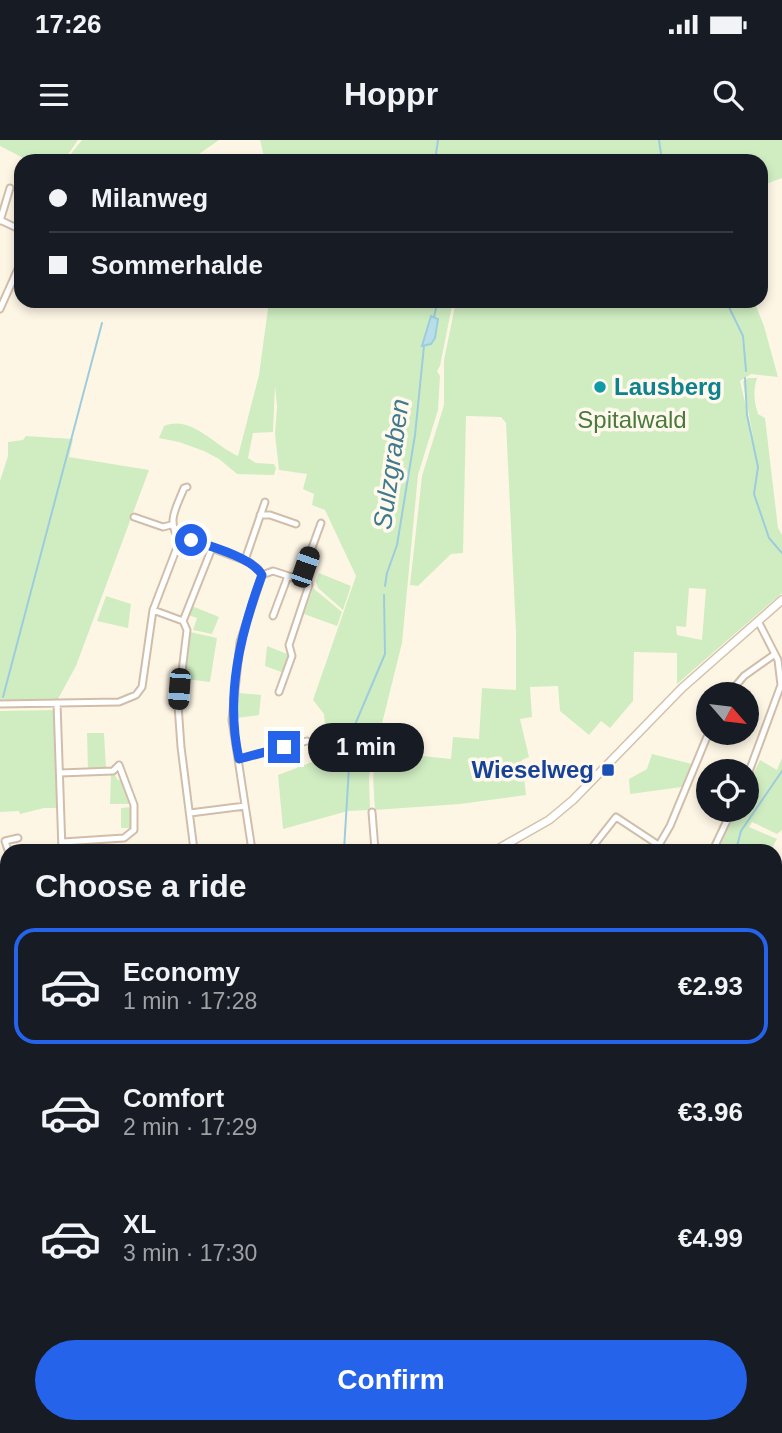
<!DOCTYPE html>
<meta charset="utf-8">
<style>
:root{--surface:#171b24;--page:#20242c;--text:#f1f3f6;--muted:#9ea1a6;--line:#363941;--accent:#2563eb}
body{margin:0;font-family:Helvetica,sans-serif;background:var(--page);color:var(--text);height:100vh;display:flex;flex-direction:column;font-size:26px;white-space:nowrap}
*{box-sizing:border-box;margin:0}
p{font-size:23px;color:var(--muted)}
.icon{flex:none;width:38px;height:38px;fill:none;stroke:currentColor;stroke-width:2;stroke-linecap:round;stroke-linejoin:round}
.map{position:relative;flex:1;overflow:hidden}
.side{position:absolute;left:0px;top:704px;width:782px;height:590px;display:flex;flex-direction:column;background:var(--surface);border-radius:21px 21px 0 0;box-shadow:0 4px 10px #0003}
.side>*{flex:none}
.banner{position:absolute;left:14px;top:14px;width:754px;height:154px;border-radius:21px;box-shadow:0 4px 10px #0003;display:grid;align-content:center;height:154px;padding:0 35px;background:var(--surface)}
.needle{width:46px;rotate:118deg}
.tools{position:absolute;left:696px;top:542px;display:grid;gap:14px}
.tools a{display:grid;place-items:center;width:63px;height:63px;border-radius:50%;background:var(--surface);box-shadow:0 4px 10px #0003;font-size:35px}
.end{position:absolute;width:32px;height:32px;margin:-16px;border:9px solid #2563eb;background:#fff;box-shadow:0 0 0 4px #fff}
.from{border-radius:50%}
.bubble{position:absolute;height:49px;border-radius:24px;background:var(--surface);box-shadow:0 4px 10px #0003;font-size:23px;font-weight:600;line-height:49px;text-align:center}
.car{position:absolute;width:21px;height:42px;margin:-21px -10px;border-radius:9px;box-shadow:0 0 5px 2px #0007;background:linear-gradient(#222 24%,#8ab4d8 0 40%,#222 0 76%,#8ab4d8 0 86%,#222 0)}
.banner b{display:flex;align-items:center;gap:24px;height:66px;font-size:26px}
.banner b+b{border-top:2px solid var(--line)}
.banner i{width:18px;height:18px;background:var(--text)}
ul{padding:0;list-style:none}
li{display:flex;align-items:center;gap:21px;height:116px;margin:0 14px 10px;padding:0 21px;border:4px solid transparent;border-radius:21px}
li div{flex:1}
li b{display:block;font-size:26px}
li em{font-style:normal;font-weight:600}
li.on{border-color:var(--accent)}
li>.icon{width:63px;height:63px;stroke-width:1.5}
h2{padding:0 35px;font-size:32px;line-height:84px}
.cta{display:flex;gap:14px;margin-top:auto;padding:14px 35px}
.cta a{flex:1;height:80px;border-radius:42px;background:var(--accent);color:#fff;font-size:28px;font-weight:600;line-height:80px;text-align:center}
.status{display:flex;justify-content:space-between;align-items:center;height:49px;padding:0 35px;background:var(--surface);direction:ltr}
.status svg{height:19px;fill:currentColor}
header{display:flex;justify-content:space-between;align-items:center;height:91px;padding:0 35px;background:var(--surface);font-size:32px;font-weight:600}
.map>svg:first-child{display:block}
.green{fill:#d0edc2;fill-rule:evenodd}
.water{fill:#b8dee9;stroke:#9dcddc;stroke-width:2}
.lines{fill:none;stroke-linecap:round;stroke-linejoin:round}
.stream{stroke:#9dcddc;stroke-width:2}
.street-casing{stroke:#d1beaa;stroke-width:9}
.secondary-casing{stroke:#d6c1aa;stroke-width:10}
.primary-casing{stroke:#dcd5cf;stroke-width:11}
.street{stroke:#fff;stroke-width:5}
.secondary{stroke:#fff;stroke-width:7}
.primary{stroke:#ffe29b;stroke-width:8}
.route{stroke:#2563eb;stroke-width:9}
.culture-dot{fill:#0f9aa8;stroke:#fff9ed;stroke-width:2.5}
.transit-dot{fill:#1a4fb4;stroke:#fff9ed;stroke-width:2.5}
.labels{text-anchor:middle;stroke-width:7;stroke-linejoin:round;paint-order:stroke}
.culture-label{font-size:24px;font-weight:bold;fill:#0d838f;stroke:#fff9ed;text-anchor:start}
.park-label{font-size:24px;fill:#497a3c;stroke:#fff9ed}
.transit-label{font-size:24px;font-weight:bold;fill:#164399;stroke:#fff9ed;text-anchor:end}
.water-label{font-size:26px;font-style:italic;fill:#3f7a8f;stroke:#fff9ed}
</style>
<div class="status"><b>17:26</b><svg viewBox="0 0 49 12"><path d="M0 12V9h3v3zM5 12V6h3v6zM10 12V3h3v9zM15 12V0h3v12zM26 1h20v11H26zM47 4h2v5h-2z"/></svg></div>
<header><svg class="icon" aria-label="menu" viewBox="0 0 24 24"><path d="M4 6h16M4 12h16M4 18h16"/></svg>Hoppr<svg class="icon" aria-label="search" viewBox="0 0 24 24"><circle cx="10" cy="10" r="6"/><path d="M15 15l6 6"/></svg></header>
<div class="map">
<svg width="782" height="1293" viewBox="0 0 782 1293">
<rect width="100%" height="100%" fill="#fef6e5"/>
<path class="green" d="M0,0h78l-9,13 -9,8h-31l-29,-15z
M82,0h137l-30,21h-124z
M260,0h522v38l-21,8v-25h-496z
M269,161h164l11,4 2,-4h7l-13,65 -3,5 3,5 -2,34 -20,65 -16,168 -33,133 1,32 -1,2 -21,1 -65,18 -5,-54 50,-19 -4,-42 -11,-14 43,-124 -31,-66 -13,-5 2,-11 -11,-5 4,-15 -28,-4 -4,-36 2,-27 -2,-21 -2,46 -20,1 -5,25 8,5 18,1 2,4 -2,7 -37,-1 -18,-15 -15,-8 -25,-9 -20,-4 5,-12c28,-11 49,19 74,30l21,-81z
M456,161h298l10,25 14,51 -27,-3 -11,7 13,56 -10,-55 5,-4h9c-4,13 -3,23 1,36l7,4 13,110 4,7v58l-105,91v-31l-43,-1 -1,49 -23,27 -9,-7 -12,14 -29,-24 -2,-25 -28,1 2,30 -12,2 9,38 -7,3 4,35 -66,9 -85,6c-1,-20 -6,-54 9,-70h21l8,15 38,4 2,-22 26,2 3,-51 34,2v-58l-10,-209 -5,-6 -35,-1 -3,137 -12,1 -33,32 -8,-1 12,-109 22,-71v-45zM689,448l17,1 -4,51 -25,-5 -1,-9 10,1z
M26,296l47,3 -4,18 80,13 -73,196 -18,33 -58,2v-220l8,-25v-14l15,-2z
M319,433l32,13 -8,24 -25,-22 -2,-6z
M313,448l29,24 -5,14 -33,-12z
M106,456l25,8 -3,24 -31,-7z
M192,466l27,11 -7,17 -19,-4 4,-12 -9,-3z
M190,492l27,6 -7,44 -25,-3z
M267,506l23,9 -6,18 -19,-7z
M239,553l22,2 -2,20 -23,3z
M58,570l3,98h-17l-24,6 -1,-3 -19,1v-101z
M87,593h17l2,35 -18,2z
M652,614l40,10 -10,23 -52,7 -1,-15 18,-10z
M782,618v72l-5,4 -25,-12 -3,5 28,12 -6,11h-53l17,-37 7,6 3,-2 -6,-7h8v-23l13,-27 17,10z
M111,634h3l4,6h5l9,24h-22z
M132,667l1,21h-12v-20z
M0,974l7,4v49l-5,-10z
M0,1022l7,9v33l-7,-6z
M775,1158l7,3v75l-7,10z
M7,1228v58h160l-2,3h-11l9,4h-163v-60z
M171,1286h89l-5,7h-74l-4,-1z
M581,1286h37l-1,7h-38z
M648,1286h103l-4,7h-101z"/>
<path class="water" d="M431,176l7,3 -3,19 -4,6 -9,2z"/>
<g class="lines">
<path class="stream" d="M659,0l3,21
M435,21l3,-21
M726,161l17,35 3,35
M434,177l3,-13
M745,238l2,37 11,52 -4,27 15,44 13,15
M385,446l2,-13 10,-28 18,-110 9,-89
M3,557l99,-374
M344,710l7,-116 34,-80 -1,-59
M736,710l5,-19 41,-60
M0,945l7,4
M775,1152l7,4
M775,1178l7,2
M249,1293l1,-7"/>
<g class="street-casing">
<path id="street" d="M0,80l21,10
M0,81l10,-33
M0,169l21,-47
M260,375h10l26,9
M134,377l29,10 8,-2
M181,403c-15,-22 -6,-32 3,-55l3,-1
M245,420l20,-58
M262,435l11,-4 25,8 10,-4
M153,470l30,11 4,9 -9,75 3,42 13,103
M273,476l15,-40
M183,481l29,-73
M279,552l13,-36 -3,-11 20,-60 -4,-18 16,-44
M728,555l16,-19 31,-22
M57,563l5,147
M0,564l119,-2 17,-7 6,-8 11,-77 23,-60 5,-7 15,-1 53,20 9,7 4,6
M239,619l68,-18
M60,633l53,-2 6,-6 15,40v25l-10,8 -61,4
M747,637l34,-92 -3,-25 -20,-39
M372,672l3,38
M190,673l55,-7
M8,710l-3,-9 13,-3
M252,710l-20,-130 8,-78 22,-67
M590,710l26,-33 50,33
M656,710l14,-24 39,-94
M713,710l19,-40
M0,742l7,-2
M775,799l7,-13
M775,895l7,6
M775,1122l7,5
M0,1230l7,-5"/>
</g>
<g class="secondary-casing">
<path id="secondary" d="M496,710l53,-30 24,-20 109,-112 100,-88
M0,873l7,-1
M775,963l7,3"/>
</g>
<g class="primary-casing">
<path id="primary" d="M0,967l7,4
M265,1286l3,7"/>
</g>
<use href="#street" class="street"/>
<use href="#secondary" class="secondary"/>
<use href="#primary" class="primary"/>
</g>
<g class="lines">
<path class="route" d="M191,400c19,6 62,18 71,35 -22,60 -37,121 -23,184l45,-12"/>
</g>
<circle class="culture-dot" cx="600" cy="247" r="7"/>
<rect class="transit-dot" x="601" y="623" width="14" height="14" rx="3.5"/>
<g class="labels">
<g class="culture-label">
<text x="614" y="255">Lausberg</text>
</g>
<g class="park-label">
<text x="632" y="288">Spitalwald</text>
</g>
<g class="transit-label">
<text x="594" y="638">Wieselweg</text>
</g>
<g class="water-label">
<text transform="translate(391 324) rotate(-82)" y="9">Sulzgraben</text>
</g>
</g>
</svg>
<div class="tools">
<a><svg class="needle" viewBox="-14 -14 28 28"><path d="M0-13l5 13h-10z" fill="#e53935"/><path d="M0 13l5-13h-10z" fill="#9ea1a6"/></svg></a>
<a><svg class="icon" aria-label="locate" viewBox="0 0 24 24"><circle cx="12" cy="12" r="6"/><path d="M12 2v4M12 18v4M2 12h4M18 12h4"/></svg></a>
</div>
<i class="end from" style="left:191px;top:400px"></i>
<i class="end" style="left:284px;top:607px"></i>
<div class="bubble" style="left:308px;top:583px;width:116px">1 min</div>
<i class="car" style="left:305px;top:427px;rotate:19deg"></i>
<i class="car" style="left:179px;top:549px;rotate:184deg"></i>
<div class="banner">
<b><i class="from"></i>Milanweg</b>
<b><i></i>Sommerhalde</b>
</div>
<section class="side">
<h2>Choose a ride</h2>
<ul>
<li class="on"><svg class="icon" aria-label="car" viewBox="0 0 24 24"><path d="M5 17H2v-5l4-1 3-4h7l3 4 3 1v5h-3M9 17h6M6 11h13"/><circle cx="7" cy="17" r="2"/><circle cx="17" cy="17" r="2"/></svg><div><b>Economy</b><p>1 min · 17:28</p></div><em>€2.93</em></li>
<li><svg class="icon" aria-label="car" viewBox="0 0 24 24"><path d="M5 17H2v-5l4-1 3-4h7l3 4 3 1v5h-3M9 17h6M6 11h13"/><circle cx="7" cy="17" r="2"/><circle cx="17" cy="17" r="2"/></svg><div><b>Comfort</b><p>2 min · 17:29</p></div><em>€3.96</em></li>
<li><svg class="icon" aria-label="car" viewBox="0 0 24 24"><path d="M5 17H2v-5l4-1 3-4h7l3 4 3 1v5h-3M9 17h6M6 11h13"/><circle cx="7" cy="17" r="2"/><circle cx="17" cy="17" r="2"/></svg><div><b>XL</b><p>3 min · 17:30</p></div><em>€4.99</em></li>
</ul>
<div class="cta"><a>Confirm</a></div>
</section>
</div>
